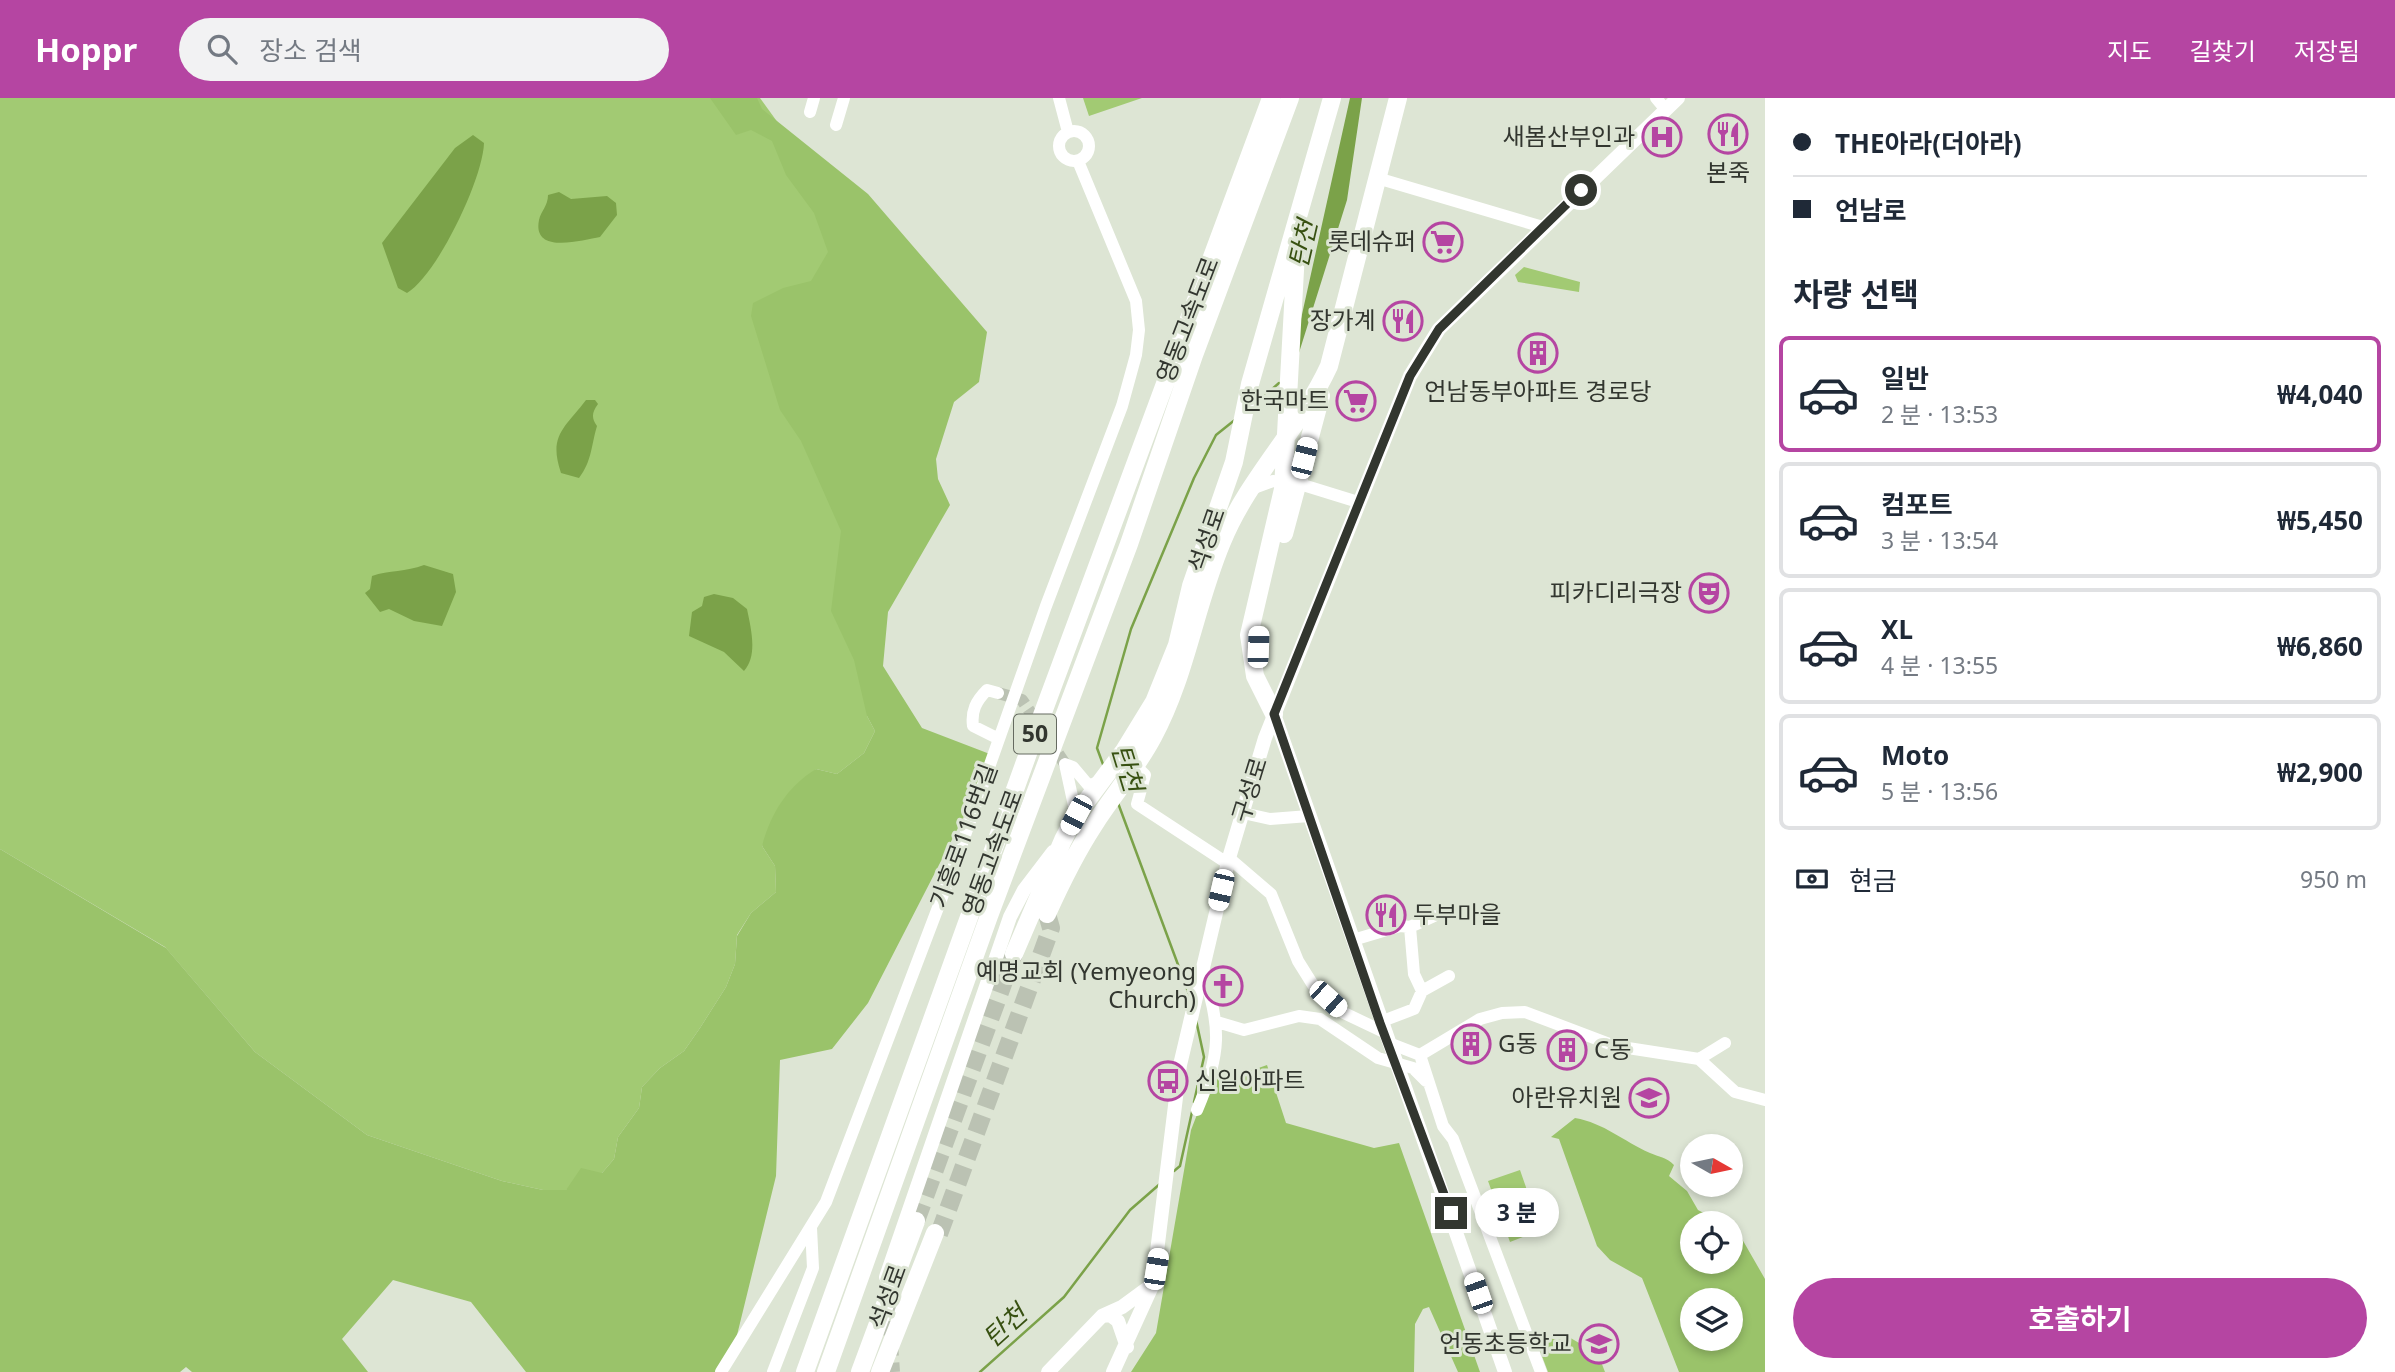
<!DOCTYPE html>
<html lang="ko">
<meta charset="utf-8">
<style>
:root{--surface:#fff;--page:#f2f2f3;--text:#1f2937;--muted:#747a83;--line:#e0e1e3;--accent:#b545a2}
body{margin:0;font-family:"Noto Sans","Noto Sans KR",sans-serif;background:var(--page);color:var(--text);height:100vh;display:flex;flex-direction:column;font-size:26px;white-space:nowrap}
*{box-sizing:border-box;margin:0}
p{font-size:23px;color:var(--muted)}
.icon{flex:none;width:38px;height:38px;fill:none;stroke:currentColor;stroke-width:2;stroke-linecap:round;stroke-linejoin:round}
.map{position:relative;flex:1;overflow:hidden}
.side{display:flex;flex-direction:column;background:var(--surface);width:630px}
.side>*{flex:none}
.top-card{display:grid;align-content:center;height:154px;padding:0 28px;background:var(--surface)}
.needle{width:46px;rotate:99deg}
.controls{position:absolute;left:1680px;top:1036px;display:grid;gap:14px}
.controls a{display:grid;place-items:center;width:63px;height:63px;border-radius:50%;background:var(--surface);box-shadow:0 4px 10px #0003;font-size:35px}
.end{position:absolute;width:32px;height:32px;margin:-16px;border:9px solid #32362f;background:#fff;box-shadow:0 0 0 4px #fff}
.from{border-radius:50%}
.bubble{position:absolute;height:49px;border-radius:24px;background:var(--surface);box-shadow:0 4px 10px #0003;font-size:23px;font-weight:700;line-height:49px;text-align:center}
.car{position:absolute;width:21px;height:42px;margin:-21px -10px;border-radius:9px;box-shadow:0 0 5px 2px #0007;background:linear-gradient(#fff 24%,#345 0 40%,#fff 0 76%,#345 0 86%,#fff 0)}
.top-card b{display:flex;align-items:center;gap:24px;height:66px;font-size:26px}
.top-card b+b{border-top:2px solid var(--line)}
.top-card i{width:18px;height:18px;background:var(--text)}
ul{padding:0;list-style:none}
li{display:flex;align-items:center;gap:21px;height:116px;margin:0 14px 10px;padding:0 14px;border:4px solid var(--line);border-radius:10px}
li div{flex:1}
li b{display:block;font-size:26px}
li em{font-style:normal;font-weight:700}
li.on{border-color:var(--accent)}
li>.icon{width:63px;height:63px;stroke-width:1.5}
h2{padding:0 28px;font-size:32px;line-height:84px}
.pay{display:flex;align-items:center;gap:18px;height:77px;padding:0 28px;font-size:26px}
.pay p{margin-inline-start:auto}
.button{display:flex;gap:14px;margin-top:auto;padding:14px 28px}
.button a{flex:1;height:80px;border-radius:42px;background:var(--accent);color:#fff;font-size:28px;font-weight:700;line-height:80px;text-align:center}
header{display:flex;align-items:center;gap:42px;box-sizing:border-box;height:98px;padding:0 35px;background:var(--accent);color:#fff}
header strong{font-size:33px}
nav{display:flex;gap:38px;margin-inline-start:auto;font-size:24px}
.search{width:490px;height:63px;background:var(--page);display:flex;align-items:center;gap:18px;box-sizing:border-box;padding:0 24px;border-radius:38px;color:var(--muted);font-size:26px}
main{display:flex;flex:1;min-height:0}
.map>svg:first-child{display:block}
.green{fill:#a2ca73}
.forest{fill:#9ac36a;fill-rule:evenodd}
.water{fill:#7ba249}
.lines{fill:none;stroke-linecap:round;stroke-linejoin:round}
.stream{stroke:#7ba249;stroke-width:2.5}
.minor-tunnel{stroke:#bbc2b3;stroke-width:12;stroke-dasharray:12 6;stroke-linecap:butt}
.major-tunnel{stroke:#bbc2b3;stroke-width:14;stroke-dasharray:14 7;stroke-linecap:butt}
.highway-tunnel{stroke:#bbc2b3;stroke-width:18;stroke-dasharray:18 9;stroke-linecap:butt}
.minor{stroke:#fff;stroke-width:12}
.major{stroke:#fff;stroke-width:14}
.highway{stroke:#fff;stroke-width:18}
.route{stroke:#32362f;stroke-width:9}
.labels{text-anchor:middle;stroke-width:6;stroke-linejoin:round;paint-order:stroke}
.shield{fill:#dde5d4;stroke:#656a60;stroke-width:2}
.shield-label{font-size:23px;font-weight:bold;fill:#32362f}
.poi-label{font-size:24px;fill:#32362f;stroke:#dde5d4;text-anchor:end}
.street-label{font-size:24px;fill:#32362f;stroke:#dde5d4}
.water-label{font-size:26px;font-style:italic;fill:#385112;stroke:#dde5d4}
</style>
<header>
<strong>Hoppr</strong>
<div class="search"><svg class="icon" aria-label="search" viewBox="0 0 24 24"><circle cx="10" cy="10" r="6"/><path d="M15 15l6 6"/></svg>장소 검색</div>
<nav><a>지도</a><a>길찾기</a><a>저장됨</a></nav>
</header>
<main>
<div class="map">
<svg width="1765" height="1274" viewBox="0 0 1765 1274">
<rect width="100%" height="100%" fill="#dde5d4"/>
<path class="green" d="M0,0h760l76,105 33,384 -2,129 8,15 -11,22 -27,21 -21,-5 -54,77 13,20 1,26 -25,21 -14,22 -2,29 -9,23 -26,41 -16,23 -24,17 -18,19 -3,21 -21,29 -4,22 -12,14 -36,17h-23l-41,-9 -135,-46 -112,-83 -90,-105 -165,-98z
M1083,0h59l-53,18z
M1524,169l56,15 -1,10 -61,-10 -3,-7z
M1520,1072l21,60 -31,12 -22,-61z
M1562,1235l36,21 7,18h-57l-11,-29z"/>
<path class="forest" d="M710,0h47l5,11 106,85 119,138 -8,50 -25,20 -18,57 2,20 12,26 -62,107 -5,54 39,62 73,28 -127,247 -36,46 -52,11 -4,116 -48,196h-202l-55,-70 -78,-22 -51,59 26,33h-176l-6,-5 -6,5h-180v-523l166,99 89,104 112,83 135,46 41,9h23l15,-22 21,5 12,-14 4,-22 21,-29 3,-21 18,-19 24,-17 16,-23 26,-41 9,-23 2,-28 14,-23 25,-21 -1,-26 -13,-20c9,-33 25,-59 54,-77l21,5 27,-21 11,-22 -8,-15 -13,-56 -23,-49 10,-80 -40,-90 -21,-31 -29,-94 2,-13 30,-15 28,-7 17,-29 -14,-39 -28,-38 -14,-34 -21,-11 -15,5z
M1267,967l19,58 88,25 25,-5 81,229h-22l-29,-65 -6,2 -8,15 -1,48h-283l25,-39 35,-203 21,-54 21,1z
M1575,1020c29,5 48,23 75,35 9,4 16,4 24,12l-5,11 18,15 11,19 25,13h-31v39h39v-34l7,4 27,47v93h-86l-37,-94 -32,-18 -13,-14 -38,-107 -8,-2zM1731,1202v39h-39v-39z"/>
<path class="water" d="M1350,0h12l-15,102 -55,175 -13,8 12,-19z
M473,37l11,8c-1,36 -47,132 -77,150l-9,-5 -16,-45 73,-95z
M559,94l12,7 36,-3 9,7 1,12 -17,22c-18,3 -68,18 -61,-17 2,-9 9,-14 9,-25z
M586,302h9l3,4c-6,8 -7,14 -1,22 -6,20 -5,35 -18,52l-18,-5c-13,-38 4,-45 25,-73z
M424,467l29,9 3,18 -14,34 -28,-5 -25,-12 -9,3 -15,-19 5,-4 2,-13c17,-6 34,-4 52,-11z
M714,496l19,4 14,11c4,20 11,46 -3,62l-20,-19 -35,-16 3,-24 10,-6 2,-9z"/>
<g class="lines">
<path class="stream" d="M1255,306l24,-21
M1104,669l-7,-19 34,-119 63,-151 22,-43 20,-16
M1118,705l72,194
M1194,1004l10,-45 -8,-37
M1174,1073l6,-5 12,-54
M980,1274l84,-75 66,-87 31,-27"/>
<path class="minor-tunnel" d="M998,595l24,7 43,64"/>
<path class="major-tunnel" d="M888,1202l5,72"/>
<path class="highway-tunnel" d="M916,1123l98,-267
M939,1136l112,-306 -4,-14"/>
<path class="minor" d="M1059,0l9,34
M1656,0l10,12
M810,14l4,-14
M836,27l8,-27
M1059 48a15 15 0 1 1 30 0a15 15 0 1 1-30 0Z
M1377,80l166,49
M1251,391l22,-8 30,4 55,17
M998,595l-11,-3c-11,11 -16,21 -14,36l26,13
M1136,668l9,9 -8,29 90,59
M1243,715l27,6 39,-3
M1076,717l-11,-51 8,3 16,19 6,-3
M1229,760l42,36 27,67 15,24 31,28 40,19
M1353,842l47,-14 10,1
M1422,893l27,-15
M1217,924l27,8 55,-14 21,3 58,39 35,10 13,13
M1380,924l34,-13 8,-18 -8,-17 -4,-47 24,-11
M1389,945l31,12 23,71 10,13 88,233
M1420,957l60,-36 22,-6 23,-1 90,34 84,13 36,33 30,8
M1699,961l26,-16
M1197,1012c24,-55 25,-84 5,-140
M721,1274l105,-170 132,-347 88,-249 76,-200 14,-51 3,-25 -3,-29 -58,-140
M773,1274l40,-104 -2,-40"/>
<path class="major" d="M1274,616l231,658
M886,1179l124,-360 14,-27 29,-38
M1102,1218l8,-1 8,6 9,26
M1048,1274l54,-56 20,-9 30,-22
M1113,1274l40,-88 27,-219 49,-207 36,-120 145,-362 29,-47 239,-231"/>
<path class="highway" d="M1284,436l37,-138
M1274,616l-19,-38 -6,-41 34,-146 13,-237
M1047,816c14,-31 28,-60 47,-89 19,-30 42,-56 59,-88 33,-61 42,-131 69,-195 26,-64 78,-113 107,-176l69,-268
M1014,856l49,-114 13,-25 48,-64 30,-49 23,-57 14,-59 43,-124 16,-78 82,-286
M805,1274l230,-638 236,-636
M826,1274l163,-456 140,-372 65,-189 96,-257
M860,1274l56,-151
M880,1274l55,-139"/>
</g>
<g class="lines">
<path class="route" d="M1451,1115l-71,-190 -106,-309 136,-338 29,-47 142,-139"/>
</g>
<defs>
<g id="restaurant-ring" transform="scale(2.0125)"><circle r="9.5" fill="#dde5d4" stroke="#b545a2" stroke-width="1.5"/><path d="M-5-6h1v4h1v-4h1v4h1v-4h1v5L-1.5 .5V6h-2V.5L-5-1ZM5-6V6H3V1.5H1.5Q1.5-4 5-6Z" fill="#b545a2"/></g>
<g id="hospital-ring" transform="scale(2.0125)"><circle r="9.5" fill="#dde5d4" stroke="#b545a2" stroke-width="1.5"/><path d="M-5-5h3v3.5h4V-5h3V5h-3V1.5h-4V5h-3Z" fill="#b545a2"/></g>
<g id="supermarket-ring" transform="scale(2.0125)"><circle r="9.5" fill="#dde5d4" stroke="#b545a2" stroke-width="1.5"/><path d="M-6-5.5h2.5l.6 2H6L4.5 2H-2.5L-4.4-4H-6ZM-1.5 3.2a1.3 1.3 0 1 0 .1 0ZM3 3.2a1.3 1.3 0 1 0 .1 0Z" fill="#b545a2"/></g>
<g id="building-ring" transform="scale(2.0125)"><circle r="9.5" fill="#dde5d4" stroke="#b545a2" stroke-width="1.5"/><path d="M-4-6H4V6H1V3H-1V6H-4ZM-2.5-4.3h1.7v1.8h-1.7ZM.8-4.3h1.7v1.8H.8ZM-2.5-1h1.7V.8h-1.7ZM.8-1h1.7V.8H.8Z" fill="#b545a2"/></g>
<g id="theatre-ring" transform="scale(2.0125)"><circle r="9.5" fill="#dde5d4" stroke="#b545a2" stroke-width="1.5"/><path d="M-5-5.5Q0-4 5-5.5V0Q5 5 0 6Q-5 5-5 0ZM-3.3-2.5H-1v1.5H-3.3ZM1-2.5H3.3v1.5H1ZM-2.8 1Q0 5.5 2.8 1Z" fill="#b545a2"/></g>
<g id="church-ring" transform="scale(2.0125)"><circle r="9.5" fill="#dde5d4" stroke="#b545a2" stroke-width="1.5"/><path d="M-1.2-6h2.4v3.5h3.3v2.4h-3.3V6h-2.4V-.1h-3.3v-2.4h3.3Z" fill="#b545a2"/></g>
<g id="bus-ring" transform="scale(2.0125)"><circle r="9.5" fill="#dde5d4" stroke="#b545a2" stroke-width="1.5"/><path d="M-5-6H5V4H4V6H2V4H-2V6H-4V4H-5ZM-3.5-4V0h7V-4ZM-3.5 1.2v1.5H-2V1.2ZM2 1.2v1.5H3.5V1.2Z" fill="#b545a2"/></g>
<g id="school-ring" transform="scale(2.0125)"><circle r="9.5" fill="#dde5d4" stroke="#b545a2" stroke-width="1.5"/><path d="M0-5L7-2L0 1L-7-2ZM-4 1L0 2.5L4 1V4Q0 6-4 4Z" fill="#b545a2"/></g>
</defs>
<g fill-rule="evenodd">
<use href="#restaurant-ring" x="1728" y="36"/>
<use href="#hospital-ring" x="1662" y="39"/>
<use href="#supermarket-ring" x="1443" y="144"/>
<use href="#restaurant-ring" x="1403" y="223"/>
<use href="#building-ring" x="1538" y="255"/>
<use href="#supermarket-ring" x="1356" y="303"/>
<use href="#theatre-ring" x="1709" y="495"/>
<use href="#restaurant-ring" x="1386" y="817"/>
<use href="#church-ring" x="1223" y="888"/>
<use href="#building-ring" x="1471" y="946"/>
<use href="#building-ring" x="1567" y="952"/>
<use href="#bus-ring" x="1168" y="983"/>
<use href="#school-ring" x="1649" y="1000"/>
<use href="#school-ring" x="1599" y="1246"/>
</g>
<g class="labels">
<rect class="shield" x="1014" y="616.5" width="42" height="39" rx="5"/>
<g class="shield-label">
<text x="1035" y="644">50</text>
</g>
<g class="poi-label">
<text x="1635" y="47">새봄산부인과</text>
<text x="1728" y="83" text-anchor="middle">본죽</text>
<text x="1416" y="152">롯데슈퍼</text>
<text x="1376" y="231">장가계</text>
<text x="1538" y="302" text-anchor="middle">언남동부아파트 경로당</text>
<text x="1329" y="311">한국마트</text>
<text x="1682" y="503">피카디리극장</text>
<text x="1413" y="825" text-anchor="start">두부마을</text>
<text x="1196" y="882">예명교회 (Yemyeong<tspan x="1196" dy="28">Church)</tspan></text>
<text x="1498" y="954" text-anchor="start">G동</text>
<text x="1594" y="960" text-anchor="start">C동</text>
<text x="1195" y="991" text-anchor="start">신일아파트</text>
<text x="1622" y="1008">아란유치원</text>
<text x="1572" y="1254">언동초등학교</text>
</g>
<g class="street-label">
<text transform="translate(1188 222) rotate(-69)" y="8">영동고속도로</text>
<text transform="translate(1207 442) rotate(-71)" y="8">석성로</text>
<text transform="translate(1250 692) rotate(-73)" y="8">구성로</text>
<text transform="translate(964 738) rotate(-70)" y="8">기흥로116번길</text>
<text transform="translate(993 755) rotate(-70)" y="8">영동고속도로</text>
<text transform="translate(888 1199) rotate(-70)" y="8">석성로</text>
</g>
<g class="water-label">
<text transform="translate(1303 146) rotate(-77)" y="9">탄천</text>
<text transform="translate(1127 670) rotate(73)" y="9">탄천</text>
<text transform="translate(1005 1228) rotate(-42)" y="9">탄천</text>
</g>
</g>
</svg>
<div class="controls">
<a><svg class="needle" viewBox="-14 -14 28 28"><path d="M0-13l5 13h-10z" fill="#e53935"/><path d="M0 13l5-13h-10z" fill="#747a83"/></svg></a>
<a><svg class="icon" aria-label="locate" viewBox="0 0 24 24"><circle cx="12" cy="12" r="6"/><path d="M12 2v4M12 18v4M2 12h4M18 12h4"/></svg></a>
<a><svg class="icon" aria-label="layers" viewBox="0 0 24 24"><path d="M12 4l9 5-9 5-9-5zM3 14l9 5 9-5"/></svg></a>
</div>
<i class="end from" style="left:1581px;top:92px"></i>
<i class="end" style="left:1451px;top:1115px"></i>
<div class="bubble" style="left:1475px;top:1090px;width:84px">3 분</div>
<i class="car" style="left:1304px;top:360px;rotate:14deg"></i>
<i class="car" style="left:1258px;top:549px;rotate:2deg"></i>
<i class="car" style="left:1076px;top:717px;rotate:208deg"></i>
<i class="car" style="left:1221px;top:792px;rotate:193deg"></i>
<i class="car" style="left:1328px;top:901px;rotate:132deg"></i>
<i class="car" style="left:1156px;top:1171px;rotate:9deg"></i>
<i class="car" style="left:1478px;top:1195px;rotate:341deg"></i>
</div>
<section class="side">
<div class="top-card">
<b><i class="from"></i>THE아라(더아라)</b>
<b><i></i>언남로</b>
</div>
<h2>차량 선택</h2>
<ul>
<li class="on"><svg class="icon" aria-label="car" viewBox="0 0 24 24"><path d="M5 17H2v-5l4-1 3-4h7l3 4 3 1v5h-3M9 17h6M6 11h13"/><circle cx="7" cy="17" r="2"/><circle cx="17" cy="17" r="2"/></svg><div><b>일반</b><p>2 분 · 13:53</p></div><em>₩4,040</em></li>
<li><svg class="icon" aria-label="car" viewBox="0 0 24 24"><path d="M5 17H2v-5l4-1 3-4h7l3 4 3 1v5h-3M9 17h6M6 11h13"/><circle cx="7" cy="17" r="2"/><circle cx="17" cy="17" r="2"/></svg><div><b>컴포트</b><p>3 분 · 13:54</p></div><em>₩5,450</em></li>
<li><svg class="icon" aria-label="car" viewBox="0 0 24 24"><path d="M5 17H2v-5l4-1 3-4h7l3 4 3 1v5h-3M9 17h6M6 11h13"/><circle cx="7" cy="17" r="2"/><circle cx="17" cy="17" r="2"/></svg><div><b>XL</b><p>4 분 · 13:55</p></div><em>₩6,860</em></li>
<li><svg class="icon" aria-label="car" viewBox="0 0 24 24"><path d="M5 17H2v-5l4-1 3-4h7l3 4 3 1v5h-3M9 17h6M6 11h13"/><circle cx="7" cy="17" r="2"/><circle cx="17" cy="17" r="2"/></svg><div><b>Moto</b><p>5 분 · 13:56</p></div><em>₩2,900</em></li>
</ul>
<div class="pay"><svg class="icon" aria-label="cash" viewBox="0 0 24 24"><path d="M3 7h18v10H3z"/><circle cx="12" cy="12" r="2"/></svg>현금<p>950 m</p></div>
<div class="button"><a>호출하기</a></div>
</section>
</main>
